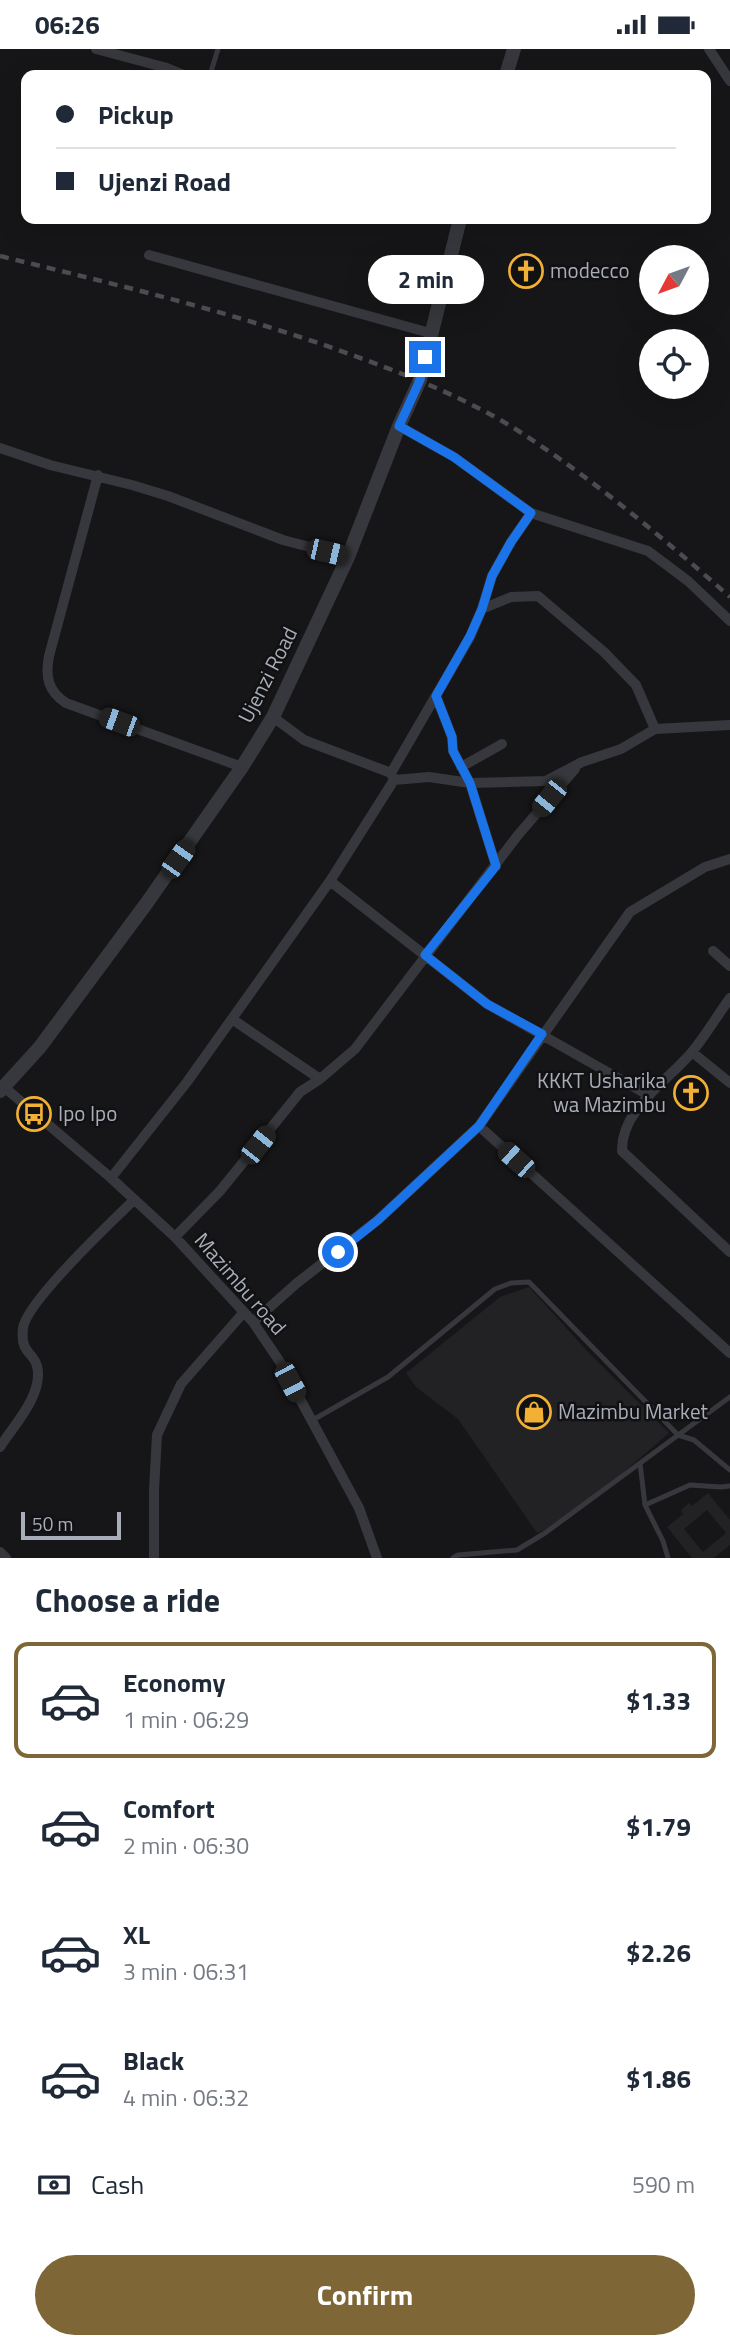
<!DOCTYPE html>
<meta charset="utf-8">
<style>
:root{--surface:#fff;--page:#f2f2f3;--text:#1f2937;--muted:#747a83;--line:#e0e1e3;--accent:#7e6636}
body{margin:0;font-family:"Titillium Web",sans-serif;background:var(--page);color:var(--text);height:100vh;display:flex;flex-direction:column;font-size:26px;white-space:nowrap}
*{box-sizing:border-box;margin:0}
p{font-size:23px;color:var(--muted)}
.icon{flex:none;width:38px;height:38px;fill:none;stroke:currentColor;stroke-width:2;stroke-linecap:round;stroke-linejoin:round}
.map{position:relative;height:1509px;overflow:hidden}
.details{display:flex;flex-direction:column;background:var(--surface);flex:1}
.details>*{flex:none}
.banner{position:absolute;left:21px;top:21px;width:690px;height:154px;border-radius:14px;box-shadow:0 7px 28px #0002;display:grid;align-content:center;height:154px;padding:0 35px;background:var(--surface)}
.needle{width:46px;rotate:229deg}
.tools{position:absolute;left:639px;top:196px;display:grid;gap:14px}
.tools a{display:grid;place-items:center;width:70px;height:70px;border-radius:50%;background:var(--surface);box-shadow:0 7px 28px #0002;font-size:35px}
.scale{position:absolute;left:21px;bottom:18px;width:100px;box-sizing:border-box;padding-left:7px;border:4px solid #a8adb8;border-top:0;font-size:19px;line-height:24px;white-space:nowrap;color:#a8adb8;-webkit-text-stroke:5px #111113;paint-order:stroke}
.end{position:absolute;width:32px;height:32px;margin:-16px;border:9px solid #1a73e8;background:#fff;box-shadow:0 0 0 4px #fff}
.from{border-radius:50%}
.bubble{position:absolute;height:49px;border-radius:24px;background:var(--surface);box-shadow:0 7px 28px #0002;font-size:23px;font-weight:700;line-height:49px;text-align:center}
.car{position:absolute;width:21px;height:42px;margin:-21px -10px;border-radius:9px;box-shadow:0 0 5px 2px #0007;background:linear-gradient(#222 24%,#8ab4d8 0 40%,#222 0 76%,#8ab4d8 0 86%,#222 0)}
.banner b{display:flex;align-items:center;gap:24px;height:66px;font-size:26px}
.banner b+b{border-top:2px solid var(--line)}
.banner i{width:18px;height:18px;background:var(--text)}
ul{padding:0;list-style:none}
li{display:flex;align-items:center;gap:21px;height:116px;margin:0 14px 10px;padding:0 21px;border:4px solid transparent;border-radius:14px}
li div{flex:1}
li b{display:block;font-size:26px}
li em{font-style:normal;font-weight:700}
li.active{border-color:var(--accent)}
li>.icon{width:63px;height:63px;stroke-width:1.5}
h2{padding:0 35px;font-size:32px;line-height:84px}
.pay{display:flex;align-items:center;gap:18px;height:77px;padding:0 35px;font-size:26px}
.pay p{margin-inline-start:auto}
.primary-button{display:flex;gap:14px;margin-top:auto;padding:14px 35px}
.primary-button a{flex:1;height:80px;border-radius:42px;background:var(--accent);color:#fff;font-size:28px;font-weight:700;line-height:80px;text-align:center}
.status{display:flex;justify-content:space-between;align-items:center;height:49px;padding:0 35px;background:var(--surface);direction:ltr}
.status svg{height:19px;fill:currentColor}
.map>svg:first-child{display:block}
.built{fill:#222225;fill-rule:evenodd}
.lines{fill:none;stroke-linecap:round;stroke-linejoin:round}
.service{stroke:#37383d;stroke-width:5}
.minor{stroke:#37383d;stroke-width:10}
.tertiary{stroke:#37383d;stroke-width:14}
.rail{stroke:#4a4c52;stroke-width:4.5;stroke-dasharray:9 7;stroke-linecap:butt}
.route{stroke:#1a73e8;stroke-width:9}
.labels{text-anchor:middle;stroke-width:5;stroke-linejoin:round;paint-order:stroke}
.poi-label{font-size:21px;fill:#a8adb8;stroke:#111113;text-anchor:start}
.street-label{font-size:21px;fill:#a8adb8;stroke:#111113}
</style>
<div class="status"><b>06:26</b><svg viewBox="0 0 49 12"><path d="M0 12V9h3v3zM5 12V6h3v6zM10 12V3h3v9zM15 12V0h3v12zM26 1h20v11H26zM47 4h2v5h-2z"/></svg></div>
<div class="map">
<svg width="730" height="1509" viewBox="0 0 730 1509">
<rect width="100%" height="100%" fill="#161618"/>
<path class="built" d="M529,1238l61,67 79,79 -100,86 -32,14 -79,-114 -42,-32 -10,-14 94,-76z
M708,1444l22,27v25l-16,13h-22l-25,-31 16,-13 -2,-4 8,-7 3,3zM707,1461l19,23 -23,19 -19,-23z"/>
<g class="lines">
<path class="service" d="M210,26l8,-26
M311,1372l77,-44 107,-88 16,-6 18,-1 149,153 16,5 36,30
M640,1414l5,42 18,36 5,17
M645,1456l45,-20 31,2 9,-1
M453,1509l5,-3 59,-5 28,-17 185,-136"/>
<path class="minor" d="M96,0l71,19 17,7
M709,0l21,32
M149,206l281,78
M399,377l55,31 77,56 117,38 40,30 42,40
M0,399l50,17 82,20 36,11 115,44 65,17
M98,426l-49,181c-4,21 -1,35 17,47l176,64
M482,560l29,-12 27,-1 66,56 32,33 19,44
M436,647l16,41 1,14 17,32 26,83
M273,668l31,23 87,33
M461,718l41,-23
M394,731l-3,-7 79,-136 12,-28 10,-33 19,-34 20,-29
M713,902l17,15
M730,949c-13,18 -24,37 -38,54 -24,29 -71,57 -70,99l108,101
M232,970l88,60
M692,1003l38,31
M4,1038l107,91 64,59 78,85 27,40 79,146 18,50
M648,1046l-161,-91 -157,-123 64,-101 35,-3 41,6 76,-2 36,-19 39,-13 34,-20 75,-4
M479,1077l251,227
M111,1129l76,-96 143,-201
M175,1188l45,-46 80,-99 20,-13 35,-30 163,-214 57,-66
M253,1273l44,-39 81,-63 101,-94 151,-214 75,-45 25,-8
M0,1398c14,-22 44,-53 37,-81 -4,-15 -17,-12 -14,-38 3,-25 89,-107 111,-128
M0,1503l6,6
M154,1509v-68l3,-55 24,-51 63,-72"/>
<path class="tertiary" d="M506,26l8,-26
M0,1042l40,-44 106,-143 96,-137 31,-50 75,-160 51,-131 21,-46 40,-161"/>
<path class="rail" d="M0,207c122,30 245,59 363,103 52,19 106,41 154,71 76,49 145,107 213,167"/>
</g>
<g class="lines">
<path class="route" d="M338,1203l40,-32 101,-94 63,-92 -55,-30 -62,-49 71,-89 -26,-83 -17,-32 -1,-14 -16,-41 34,-60 12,-27 10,-33 19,-34 20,-29 -77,-56 -55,-31 21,-46 5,-23"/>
</g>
<defs>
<g id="church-ring" transform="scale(1.75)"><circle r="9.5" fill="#111113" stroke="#f2b134" stroke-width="1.5"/><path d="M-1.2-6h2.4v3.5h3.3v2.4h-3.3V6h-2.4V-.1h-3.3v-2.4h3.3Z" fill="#f2b134"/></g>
<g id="bus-ring" transform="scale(1.75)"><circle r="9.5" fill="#111113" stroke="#f2b134" stroke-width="1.5"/><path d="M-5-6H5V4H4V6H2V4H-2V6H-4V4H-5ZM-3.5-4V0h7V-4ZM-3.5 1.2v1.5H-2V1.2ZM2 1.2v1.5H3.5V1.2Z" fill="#f2b134"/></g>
<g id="shop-ring" transform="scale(1.75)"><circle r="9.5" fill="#111113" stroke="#f2b134" stroke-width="1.5"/><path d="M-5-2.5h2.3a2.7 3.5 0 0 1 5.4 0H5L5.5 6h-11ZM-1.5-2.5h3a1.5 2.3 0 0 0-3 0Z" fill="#f2b134"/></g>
</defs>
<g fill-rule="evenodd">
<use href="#church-ring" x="526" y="222"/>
<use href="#church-ring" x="691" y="1044"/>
<use href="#bus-ring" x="34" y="1065"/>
<use href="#shop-ring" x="534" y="1363"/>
</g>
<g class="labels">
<g class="poi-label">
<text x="550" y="229">modecco</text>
<text x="666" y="1039" text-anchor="end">KKKT Usharika<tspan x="666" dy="24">wa Mazimbu</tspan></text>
<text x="58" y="1072">Ipo Ipo</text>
<text x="558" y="1370">Mazimbu Market</text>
</g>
<g class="street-label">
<text transform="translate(268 626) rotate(-63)" y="7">Ujenzi Road</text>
<text transform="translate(240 1235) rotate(49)" y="7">Mazimbu road</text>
</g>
</g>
</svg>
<div class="tools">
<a><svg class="needle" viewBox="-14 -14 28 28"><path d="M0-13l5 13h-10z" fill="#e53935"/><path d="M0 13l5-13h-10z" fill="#747a83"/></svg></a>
<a><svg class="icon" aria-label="locate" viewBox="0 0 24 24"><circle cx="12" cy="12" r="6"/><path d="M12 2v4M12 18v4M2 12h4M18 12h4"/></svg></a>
</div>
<div class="scale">50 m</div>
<i class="end from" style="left:338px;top:1203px"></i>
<i class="end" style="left:425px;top:308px"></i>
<div class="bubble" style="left:368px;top:206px;width:116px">2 min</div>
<i class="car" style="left:327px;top:503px;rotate:103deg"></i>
<i class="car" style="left:119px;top:673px;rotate:290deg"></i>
<i class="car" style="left:549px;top:749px;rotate:219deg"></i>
<i class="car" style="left:178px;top:810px;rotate:35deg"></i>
<i class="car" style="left:258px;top:1096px;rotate:38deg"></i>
<i class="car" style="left:516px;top:1111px;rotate:312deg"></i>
<i class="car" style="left:290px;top:1333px;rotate:152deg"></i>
<div class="banner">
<b><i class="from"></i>Pickup</b>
<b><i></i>Ujenzi Road</b>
</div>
</div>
<section class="details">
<h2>Choose a ride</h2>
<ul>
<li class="active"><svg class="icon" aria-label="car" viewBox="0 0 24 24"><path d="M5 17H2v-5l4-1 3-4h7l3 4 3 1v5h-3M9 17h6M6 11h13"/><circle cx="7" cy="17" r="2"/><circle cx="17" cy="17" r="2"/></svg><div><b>Economy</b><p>1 min · 06:29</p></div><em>$1.33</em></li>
<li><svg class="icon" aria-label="car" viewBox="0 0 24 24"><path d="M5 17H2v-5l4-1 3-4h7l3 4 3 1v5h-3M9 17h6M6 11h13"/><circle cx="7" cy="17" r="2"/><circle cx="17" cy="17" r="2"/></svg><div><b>Comfort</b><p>2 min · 06:30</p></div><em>$1.79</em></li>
<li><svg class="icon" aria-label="car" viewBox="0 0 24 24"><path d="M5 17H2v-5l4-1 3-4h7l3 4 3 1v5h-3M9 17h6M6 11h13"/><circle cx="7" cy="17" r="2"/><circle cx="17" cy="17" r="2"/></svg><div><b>XL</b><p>3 min · 06:31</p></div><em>$2.26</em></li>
<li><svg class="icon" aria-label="car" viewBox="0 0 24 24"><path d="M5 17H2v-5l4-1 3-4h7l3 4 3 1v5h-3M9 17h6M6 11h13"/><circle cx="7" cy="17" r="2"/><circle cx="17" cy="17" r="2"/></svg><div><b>Black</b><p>4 min · 06:32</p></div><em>$1.86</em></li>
</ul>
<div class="pay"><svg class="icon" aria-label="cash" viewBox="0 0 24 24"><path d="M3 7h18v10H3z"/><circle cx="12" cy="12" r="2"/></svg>Cash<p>590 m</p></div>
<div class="primary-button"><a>Confirm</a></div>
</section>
